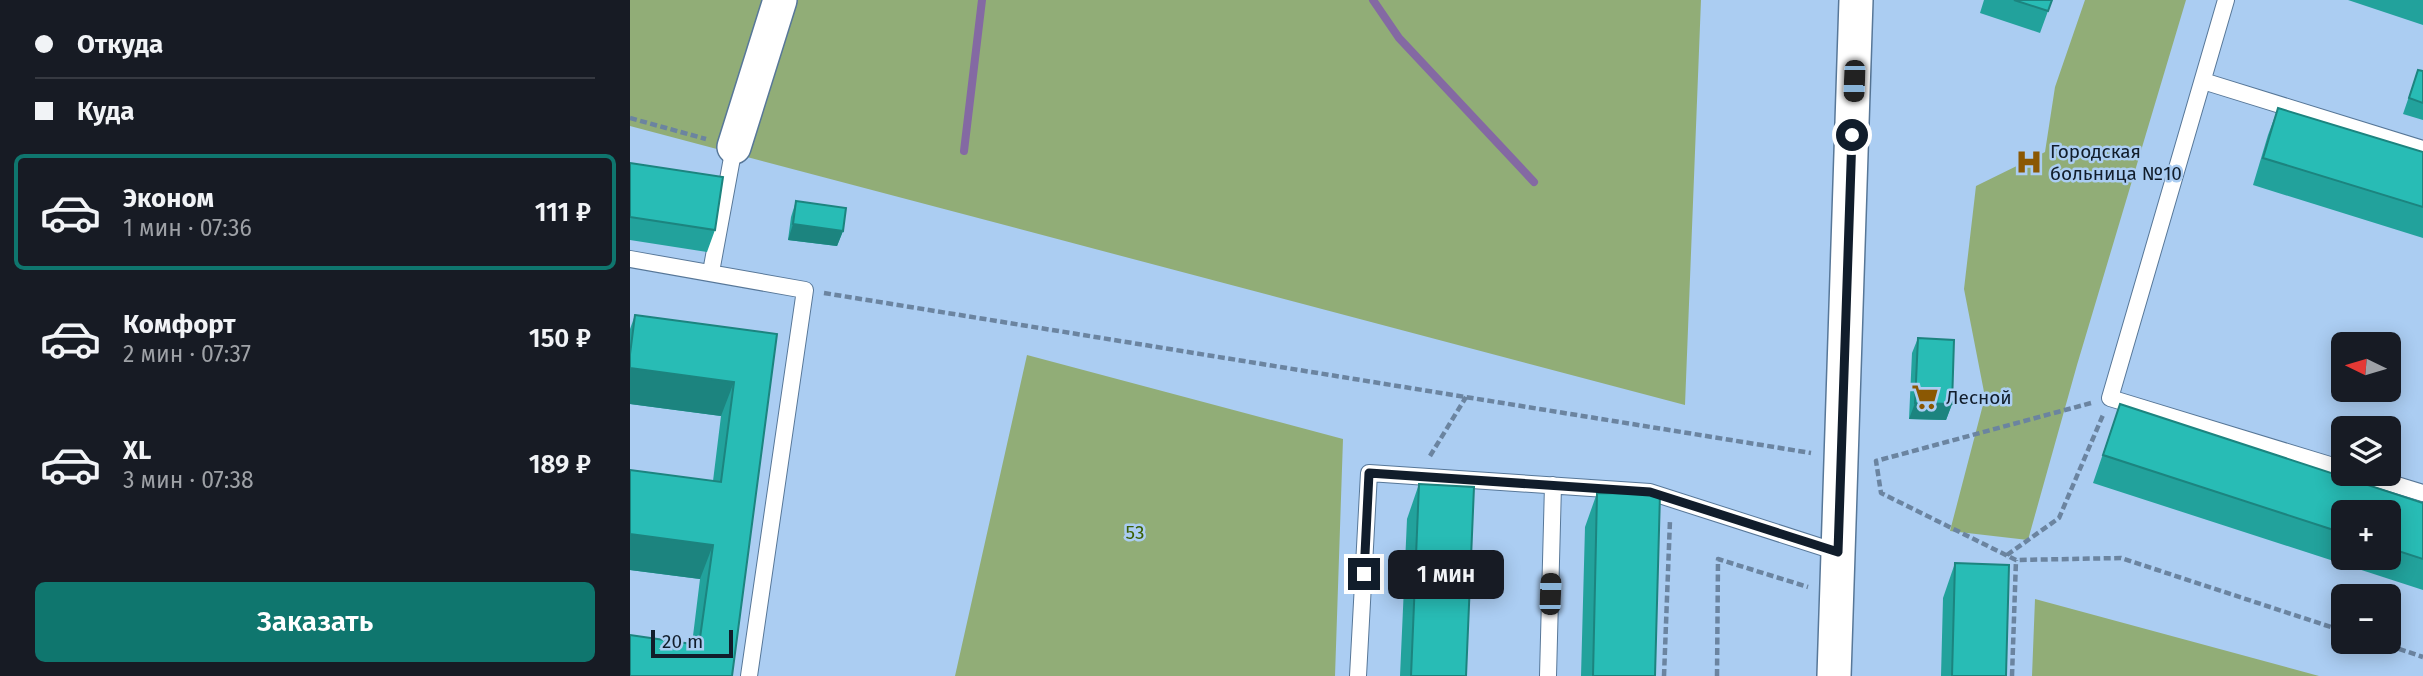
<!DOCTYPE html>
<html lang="ru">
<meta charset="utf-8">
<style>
:root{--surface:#171b24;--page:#20242c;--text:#f1f3f6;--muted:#9ea1a6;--line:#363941;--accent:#0f766e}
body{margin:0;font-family:"Fira Sans",sans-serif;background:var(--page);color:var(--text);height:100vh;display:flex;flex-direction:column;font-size:26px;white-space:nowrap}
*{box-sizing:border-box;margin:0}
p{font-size:23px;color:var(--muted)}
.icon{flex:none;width:38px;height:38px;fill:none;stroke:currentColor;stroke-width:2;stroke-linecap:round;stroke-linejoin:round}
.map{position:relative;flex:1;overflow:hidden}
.details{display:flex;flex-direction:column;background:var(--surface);width:630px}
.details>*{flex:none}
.banner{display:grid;align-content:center;height:154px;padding:0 35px;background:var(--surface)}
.needle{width:46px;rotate:275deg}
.fabs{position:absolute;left:1701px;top:332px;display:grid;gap:14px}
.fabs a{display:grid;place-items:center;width:70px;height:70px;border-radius:10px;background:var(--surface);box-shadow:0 4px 18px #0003;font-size:35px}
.scale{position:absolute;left:21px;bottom:18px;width:82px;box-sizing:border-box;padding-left:7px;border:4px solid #111d2b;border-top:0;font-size:19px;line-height:24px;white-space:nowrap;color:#111d2b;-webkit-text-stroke:5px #abcdf2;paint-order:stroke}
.end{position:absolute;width:32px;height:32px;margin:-16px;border:9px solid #111d2b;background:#fff;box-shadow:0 0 0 4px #fff}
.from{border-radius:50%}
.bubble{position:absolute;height:49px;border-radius:10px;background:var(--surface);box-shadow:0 4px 18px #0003;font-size:23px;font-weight:600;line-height:49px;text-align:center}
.car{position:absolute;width:21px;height:42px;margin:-21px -10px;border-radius:9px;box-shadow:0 0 5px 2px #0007;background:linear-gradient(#222 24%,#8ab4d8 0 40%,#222 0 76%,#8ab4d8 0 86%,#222 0)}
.banner b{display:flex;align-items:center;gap:24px;height:66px;font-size:26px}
.banner b+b{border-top:2px solid var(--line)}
.banner i{width:18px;height:18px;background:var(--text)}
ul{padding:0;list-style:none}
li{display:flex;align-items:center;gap:21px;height:116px;margin:0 14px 10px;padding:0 21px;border:4px solid transparent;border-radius:10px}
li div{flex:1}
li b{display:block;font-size:26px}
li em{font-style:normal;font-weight:600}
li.current{border-color:var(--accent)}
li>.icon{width:63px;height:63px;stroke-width:1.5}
.button{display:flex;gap:14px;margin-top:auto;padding:14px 35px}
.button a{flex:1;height:80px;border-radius:10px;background:var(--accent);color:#fff;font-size:28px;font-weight:600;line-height:80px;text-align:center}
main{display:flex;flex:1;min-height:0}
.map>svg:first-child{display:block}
.green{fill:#91ad77}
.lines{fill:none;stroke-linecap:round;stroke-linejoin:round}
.stream{stroke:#8469a3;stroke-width:8}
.service-casing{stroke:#577798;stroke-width:18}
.minor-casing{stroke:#577798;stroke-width:36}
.path{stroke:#6b84a0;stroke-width:4.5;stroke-dasharray:7 3.5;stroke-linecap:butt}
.service{stroke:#fff;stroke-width:16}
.minor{stroke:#fff;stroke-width:33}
.wall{fill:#22a29c;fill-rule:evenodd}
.shaded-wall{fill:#1c847f}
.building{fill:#28bcb5;stroke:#1c847f;stroke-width:2}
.route{stroke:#111d2b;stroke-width:9}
.labels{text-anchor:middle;stroke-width:5;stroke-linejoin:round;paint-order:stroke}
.poi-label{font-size:19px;fill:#111d2b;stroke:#abcdf2;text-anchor:start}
.park-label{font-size:19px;fill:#3c5f03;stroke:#abcdf2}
</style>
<main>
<section class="details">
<div class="banner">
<b><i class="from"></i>Откуда</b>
<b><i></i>Куда</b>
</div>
<ul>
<li class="current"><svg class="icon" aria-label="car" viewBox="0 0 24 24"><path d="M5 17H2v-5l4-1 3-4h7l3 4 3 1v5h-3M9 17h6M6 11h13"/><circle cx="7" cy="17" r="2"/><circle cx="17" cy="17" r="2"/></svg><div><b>Эконом</b><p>1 мин · 07:36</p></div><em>111 ₽</em></li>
<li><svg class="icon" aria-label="car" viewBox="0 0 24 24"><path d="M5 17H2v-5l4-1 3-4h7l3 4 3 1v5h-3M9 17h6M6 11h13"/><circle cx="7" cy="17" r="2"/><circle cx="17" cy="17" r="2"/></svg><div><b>Комфорт</b><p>2 мин · 07:37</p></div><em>150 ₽</em></li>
<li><svg class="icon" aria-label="car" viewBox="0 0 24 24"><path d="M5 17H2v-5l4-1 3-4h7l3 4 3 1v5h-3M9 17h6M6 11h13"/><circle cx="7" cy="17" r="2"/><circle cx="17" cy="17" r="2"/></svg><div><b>XL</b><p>3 мин · 07:38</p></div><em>189 ₽</em></li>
</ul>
<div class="button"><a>Заказать</a></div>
</section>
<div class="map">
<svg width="1793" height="676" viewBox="0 0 1793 676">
<rect width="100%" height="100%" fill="#abcdf2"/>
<path class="green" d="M0,0h1071l-16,405 -1055,-279z
M1455,0h101l-109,365 -49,175 -78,-9 35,-134 -21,-108 12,-103 69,-34 10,-65z
M397,355l316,84 -8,237h-380z
M1405,599l284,77h-287z"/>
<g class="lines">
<path class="stream" d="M743,0l26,38 135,144
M334,151l18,-151"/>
<g class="service-casing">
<path id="service" d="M1596,0l-116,398 233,71
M1573,81l220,68
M0,259l175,31 -56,386
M81,272l23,-125
M1731,474l62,19
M728,676l11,-203 281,19 187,60
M918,676l5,-191"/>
</g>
<g class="minor-casing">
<path id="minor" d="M104,147l46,-147
M1204,676l22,-676"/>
</g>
<path class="path" d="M0,118l76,21
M194,293l987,160
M1461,403l-215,58 5,32 135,67 105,-2 222,73
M800,456l36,-59
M1377,555l52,-37 44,-103
M1749,642l44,15
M1034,676l6,-156
M1087,676l1,-117 90,28
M1382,676l4,-116"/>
<use href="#service" class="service"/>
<use href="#minor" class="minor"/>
</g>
<path class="wall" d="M1354,0h68l-12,33 -60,-20z
M1718,0h75v25z
M1788,70l5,1v49l-20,-6z
M1648,108l145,44v86l-170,-53 15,-50z
M0,163l85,67 -8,22 -77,-12z
M166,201l47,30 -6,15 -49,-6 3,-23z
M5,315l142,19 -45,342 -40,-32 8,-65 -70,-9v-100l83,11 8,-65 -91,-12v-75z
M1288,338l34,66 -6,16 -37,-1 3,-66z
M1490,404l303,99v87l-330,-107zM1713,513h46v45h-46z
M789,484l47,192h-66l7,-157z
M967,493l58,183h-74l4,-149z
M1325,563l51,113h-65l2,-78z"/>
<path class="shaded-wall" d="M163,224l50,7 -6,15 -49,-6z
M0,368l104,14 -13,34 -91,-12z
M1285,403l37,1 -6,16 -37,-1z
M0,534l83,11 -13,34 -70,-9z"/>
<path class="building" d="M1384,0h38l-4,11z
M1788,70l5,1v32l-14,-5z
M1648,108l145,44v55l-160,-49z
M0,163l93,14 -8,53 -85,-13z
M166,201l50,7 -3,23 -50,-7z
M5,315l142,19 -45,342h-102v-41l69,10 14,-100 -83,-11v-64l91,12 13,-100 -104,-14v-14z
M1288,338l36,2 -2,64 -37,-1z
M1490,404l303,99v56l-34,-11v-35h-46v20l-240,-78z
M789,484l55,3 -8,189h-55z
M967,493l63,1 -5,182h-62z
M1325,563l54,2 -3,111h-54z"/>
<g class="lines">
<path class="route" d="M734,574l5,-101 281,19 188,60 14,-417"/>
</g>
<defs>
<g id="hospital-bare" transform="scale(2.1)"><path d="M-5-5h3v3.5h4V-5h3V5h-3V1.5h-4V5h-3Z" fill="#8b5803" stroke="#abcdf2" stroke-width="2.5" paint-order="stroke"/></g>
<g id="supermarket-bare" transform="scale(2.1)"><path d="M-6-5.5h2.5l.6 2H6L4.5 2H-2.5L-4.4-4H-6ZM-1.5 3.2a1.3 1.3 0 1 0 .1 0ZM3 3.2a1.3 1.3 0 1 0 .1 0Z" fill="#8b5803" stroke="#abcdf2" stroke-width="2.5" paint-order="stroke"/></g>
</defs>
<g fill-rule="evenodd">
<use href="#hospital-bare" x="1399" y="162"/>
<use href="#supermarket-bare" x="1295" y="397"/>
</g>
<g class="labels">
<g class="poi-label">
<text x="1420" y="158">Городская<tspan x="1420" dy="22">больница №10</tspan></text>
<text x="1316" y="404">Лесной</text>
</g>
<g class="park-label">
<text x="505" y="539">53</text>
</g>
</g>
</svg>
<div class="fabs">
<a><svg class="needle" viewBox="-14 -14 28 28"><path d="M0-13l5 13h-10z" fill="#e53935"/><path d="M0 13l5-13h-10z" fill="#9ea1a6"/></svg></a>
<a><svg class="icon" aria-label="layers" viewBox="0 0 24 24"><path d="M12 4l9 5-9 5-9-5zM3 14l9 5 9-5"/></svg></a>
<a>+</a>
<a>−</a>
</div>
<div class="scale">20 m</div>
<i class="end from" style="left:1222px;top:135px"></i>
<i class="end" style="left:734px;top:574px"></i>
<div class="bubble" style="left:758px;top:550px;width:116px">1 мин</div>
<i class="car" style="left:1224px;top:81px;rotate:182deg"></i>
<i class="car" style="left:920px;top:594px;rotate:2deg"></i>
</div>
</main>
